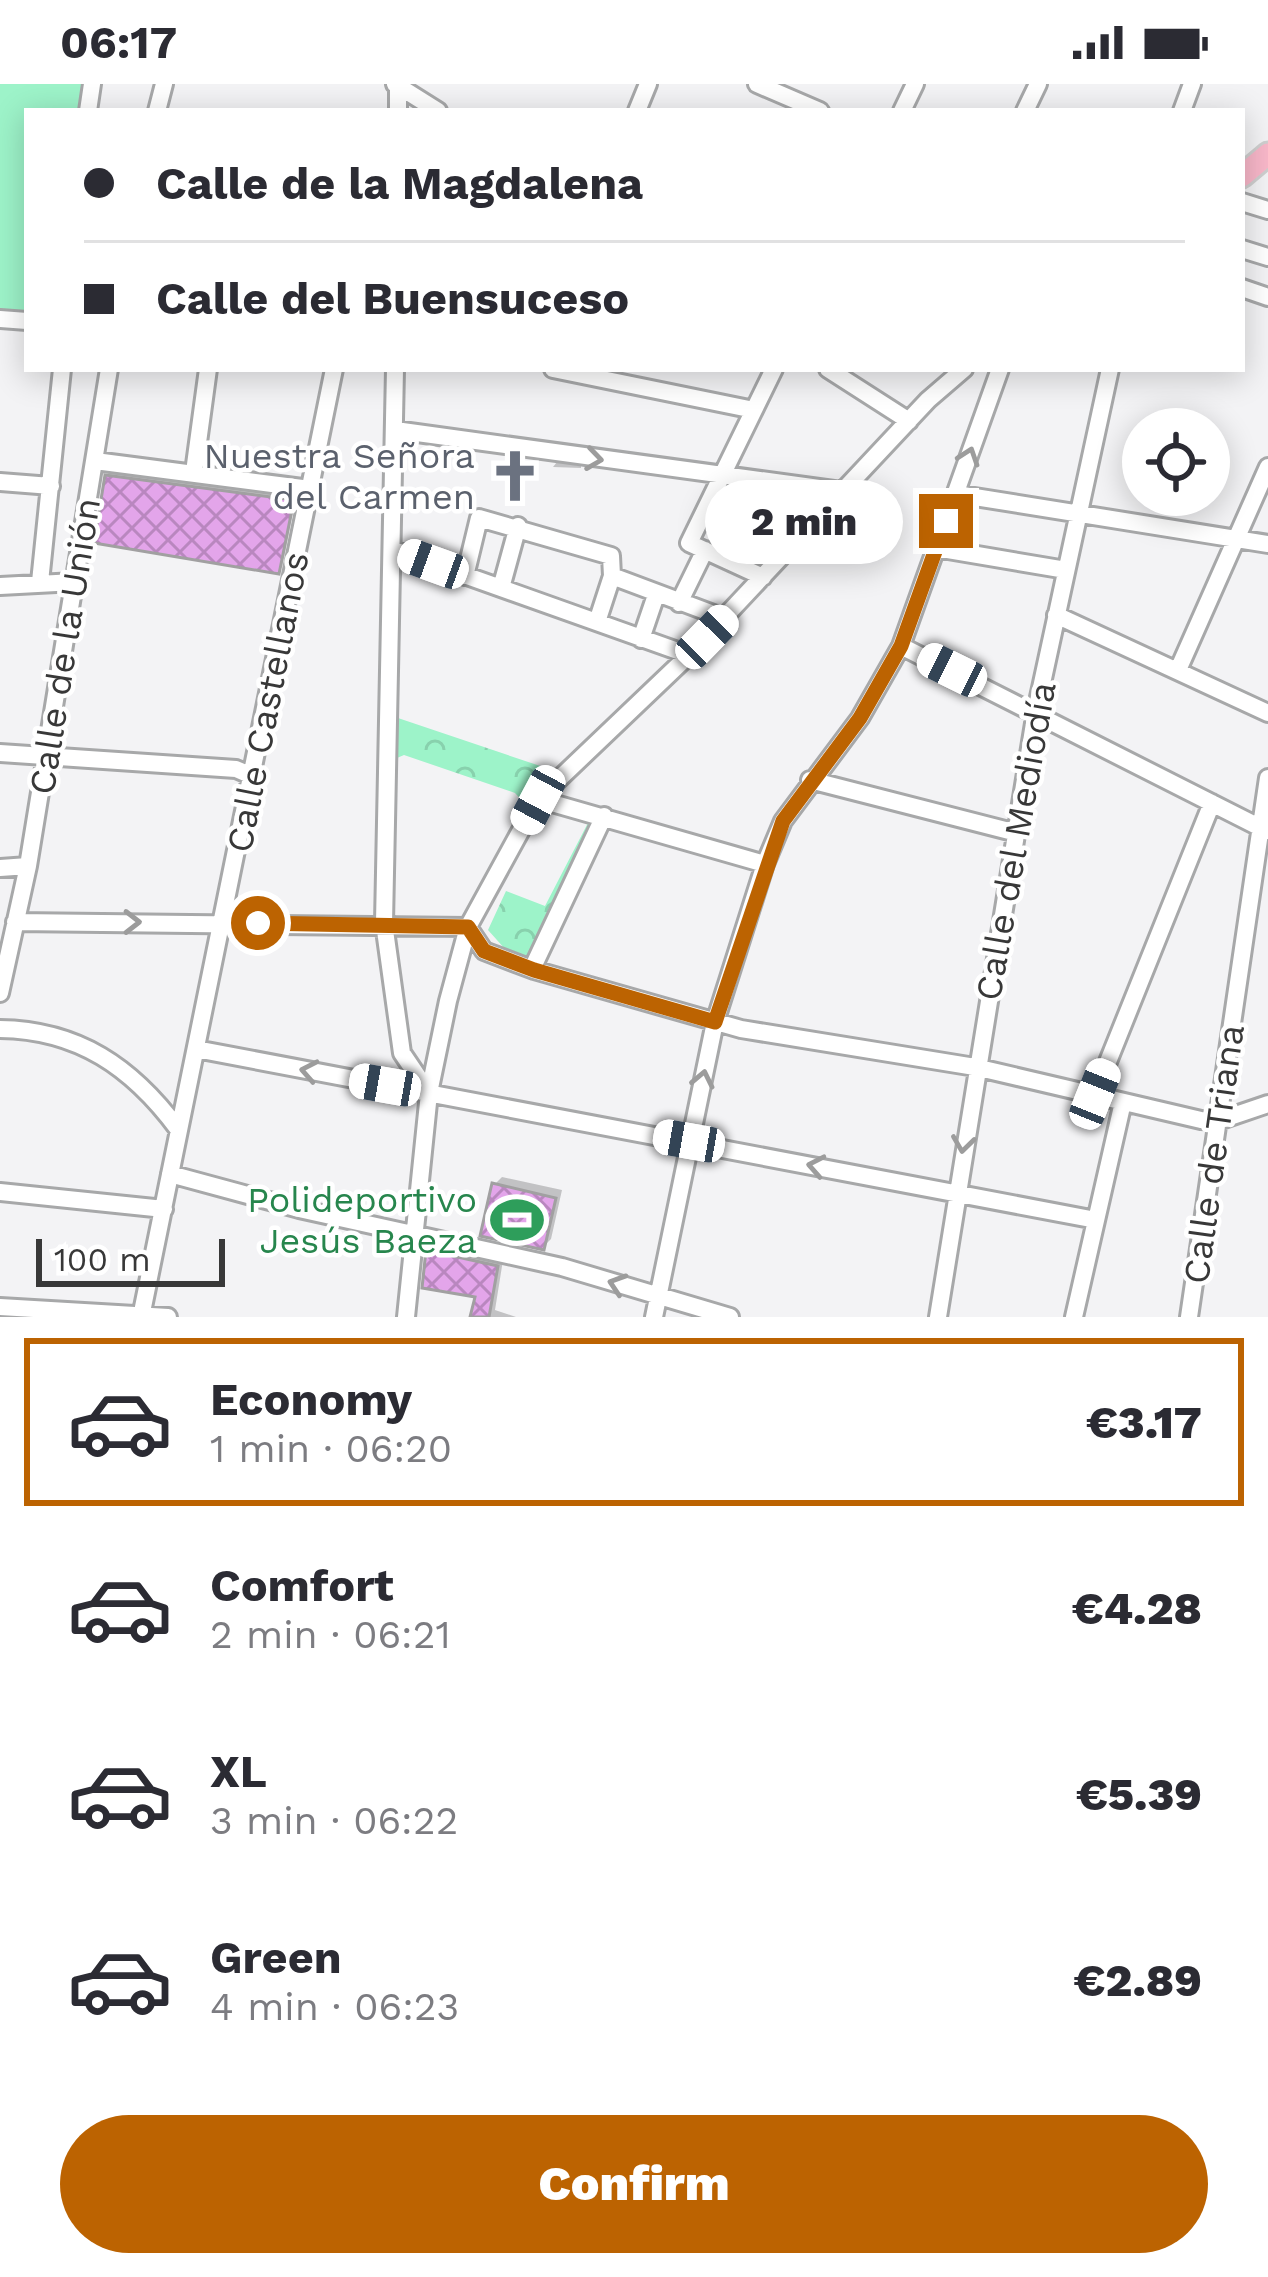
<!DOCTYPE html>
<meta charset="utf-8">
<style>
:root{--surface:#fff;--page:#f2f2f3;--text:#2b2b33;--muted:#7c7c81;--line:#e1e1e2;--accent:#bc6301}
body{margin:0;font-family:"Work Sans",sans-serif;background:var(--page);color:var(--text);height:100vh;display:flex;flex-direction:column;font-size:45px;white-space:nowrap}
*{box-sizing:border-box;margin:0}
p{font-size:39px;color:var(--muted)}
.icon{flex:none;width:66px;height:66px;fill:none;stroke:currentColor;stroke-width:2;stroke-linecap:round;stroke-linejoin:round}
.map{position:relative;height:1233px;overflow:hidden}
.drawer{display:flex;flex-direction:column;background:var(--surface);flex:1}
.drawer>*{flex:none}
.banner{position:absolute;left:24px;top:24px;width:1221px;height:264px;border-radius:0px;box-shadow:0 6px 30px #0003;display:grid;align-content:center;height:264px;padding:0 60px;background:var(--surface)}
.fabs{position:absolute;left:1122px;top:324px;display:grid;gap:24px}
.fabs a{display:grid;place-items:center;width:108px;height:108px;border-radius:50%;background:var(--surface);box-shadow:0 6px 30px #0003;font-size:60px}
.scale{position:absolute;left:36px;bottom:30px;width:189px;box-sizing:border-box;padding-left:12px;border:6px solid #383838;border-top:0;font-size:33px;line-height:42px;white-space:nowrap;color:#383838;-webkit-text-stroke:9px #fff;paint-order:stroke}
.end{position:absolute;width:54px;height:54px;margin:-27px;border:15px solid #bc6301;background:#fff;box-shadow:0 0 0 6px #fff}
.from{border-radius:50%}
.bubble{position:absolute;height:84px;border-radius:42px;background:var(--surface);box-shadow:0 6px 30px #0003;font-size:39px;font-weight:800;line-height:84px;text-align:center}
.car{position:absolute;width:36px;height:72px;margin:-36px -18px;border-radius:15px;box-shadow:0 0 9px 3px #0007;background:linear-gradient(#fff 24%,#345 0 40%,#fff 0 76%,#345 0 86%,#fff 0)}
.banner b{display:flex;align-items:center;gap:42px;height:114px;font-size:45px}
.banner b+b{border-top:3px solid var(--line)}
.banner i{width:30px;height:30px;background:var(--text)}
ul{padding:21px 0 0;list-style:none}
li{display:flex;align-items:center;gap:36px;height:168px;margin:0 24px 18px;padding:0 36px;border:6px solid transparent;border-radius:0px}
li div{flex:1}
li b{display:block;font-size:45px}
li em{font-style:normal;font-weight:800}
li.on{border-color:var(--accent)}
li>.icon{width:108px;height:108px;stroke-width:1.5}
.primary-button{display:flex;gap:24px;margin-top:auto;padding:24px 60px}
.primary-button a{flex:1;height:138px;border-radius:72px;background:var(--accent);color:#fff;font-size:48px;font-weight:800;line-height:138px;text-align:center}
.status{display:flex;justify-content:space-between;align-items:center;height:84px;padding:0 60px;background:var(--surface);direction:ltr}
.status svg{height:33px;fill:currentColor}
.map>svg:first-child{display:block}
.park{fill:url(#park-crowns)}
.pitch{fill:#9df3c9}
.shadow{fill:#0003}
.building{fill:url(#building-cross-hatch);stroke:#a1a0a1;stroke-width:3}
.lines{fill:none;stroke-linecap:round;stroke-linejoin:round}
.minor-casing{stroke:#a7a8a9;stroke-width:22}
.major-casing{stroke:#cfcfcf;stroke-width:27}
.minor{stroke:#fff;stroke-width:16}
.major{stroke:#f8b7c9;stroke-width:21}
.oneway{stroke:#9c9c9c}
.route{stroke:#bc6301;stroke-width:15}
.labels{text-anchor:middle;stroke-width:9;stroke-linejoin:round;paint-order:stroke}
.worship-label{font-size:36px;fill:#5b616d;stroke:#fff;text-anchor:end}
.street-label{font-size:36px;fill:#383838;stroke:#fff}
.leisure-label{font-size:36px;fill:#27864d;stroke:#fff;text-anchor:end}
</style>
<div class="status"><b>06:17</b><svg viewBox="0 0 49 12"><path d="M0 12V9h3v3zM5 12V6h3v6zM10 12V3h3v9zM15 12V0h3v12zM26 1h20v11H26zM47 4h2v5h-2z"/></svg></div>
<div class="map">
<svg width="1268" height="1233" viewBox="0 0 1268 1233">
<defs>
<pattern id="park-crowns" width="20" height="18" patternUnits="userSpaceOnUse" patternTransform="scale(3)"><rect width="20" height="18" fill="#9df3c9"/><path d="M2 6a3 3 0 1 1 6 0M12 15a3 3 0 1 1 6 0" fill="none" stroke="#88d1ad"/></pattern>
<pattern id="building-cross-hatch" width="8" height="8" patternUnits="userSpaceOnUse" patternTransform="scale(3)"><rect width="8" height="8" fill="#e3a5ea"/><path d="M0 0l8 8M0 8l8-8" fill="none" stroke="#b987bf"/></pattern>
</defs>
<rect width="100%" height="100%" fill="#f3f3f5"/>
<path class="park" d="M395,633l163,55 -29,36 -14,-15 -111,-38 -7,3z
M590,735l16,6 -72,134 -29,-10 -17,-19 18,-39 39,15z"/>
<path class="pitch" d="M0,0h86l-3,27h-56v202l-27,-2z"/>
<path class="shadow" d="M557,378l24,4v2l-28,-1z
M111,389l185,24 -14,70 -4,4 -171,-94z
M502,1093l60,13 -11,49 -8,8 -49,-62z
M435,1161l68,15 -8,50 21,7h-43l5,-23 -49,-43z"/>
<path class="building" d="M105,391l189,25 -15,74 -185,-31z
M492,1099l64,15 -12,52 -64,-14z
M426,1166l72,16 -9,51h-19l5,-20 -53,-9z"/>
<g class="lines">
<g class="minor-casing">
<path id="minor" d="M395,0l43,27
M757,0l63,27
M88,27l4,-27
M157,27l7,-27
M398,27v-27
M637,27l11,-27
M902,27l13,-27
M1025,27l13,-27
M1182,27l10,-27
M1242,118l26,8
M1242,165l26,8
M1242,204l26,9
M0,235l27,2
M395,285l-11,554 18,130 27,40
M553,285l201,41
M828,285l81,52
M395,346l446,61
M95,377l215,28
M194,388l14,-103
M0,398l51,4
M956,410l312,50
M936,464l130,22
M394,466l295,105
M465,492l14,-58 132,38 1,20
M763,493l-74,-34 85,-174
M40,498l22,-213
M0,502l75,-4
M501,504l17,-62
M679,519l26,-53
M1056,531l212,98
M597,538l15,-46 112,42
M641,555l15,-44
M901,562l366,185
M1178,586l90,-203
M0,669l236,16 16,7
M810,696l207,53
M538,715l227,65
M0,784l28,-2
M15,838l453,5
M468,843l16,24 50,19 207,59 234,38 226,53 17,1 50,-17
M532,885l72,-153
M0,909l28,-127 81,-497
M0,945c78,1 132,38 178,100
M196,965l900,171
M1095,1010l117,-291
M170,1090l129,35 263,58 168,50
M0,1108l164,17
M0,1223l168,10
M141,1233l193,-948
M406,1233l23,-224 19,-92 20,-74 70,-128 151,-144 239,-255 36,-31
M654,1233l61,-295 50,-158 18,-43 77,-103 41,-72 99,-277
M938,1233l98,-606 74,-342
M1074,1233l49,-215
M1189,1233l79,-539"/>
</g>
<g class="major-casing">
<path id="major" d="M1242,92l26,-22"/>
</g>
<use href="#minor" class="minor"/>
<use href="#major" class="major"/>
</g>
<defs><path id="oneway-chevron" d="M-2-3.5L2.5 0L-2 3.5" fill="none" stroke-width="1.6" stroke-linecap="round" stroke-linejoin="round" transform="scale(3)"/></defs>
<g class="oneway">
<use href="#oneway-chevron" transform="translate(969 372) rotate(-71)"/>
<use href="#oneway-chevron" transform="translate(594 375) rotate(8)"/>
<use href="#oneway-chevron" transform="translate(132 838)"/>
<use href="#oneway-chevron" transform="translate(309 987) rotate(-169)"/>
<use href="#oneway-chevron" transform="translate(703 995) rotate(-78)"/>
<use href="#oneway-chevron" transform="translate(963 1060) rotate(98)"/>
<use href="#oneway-chevron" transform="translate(816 1082) rotate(-169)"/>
<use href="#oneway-chevron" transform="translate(617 1200) rotate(-162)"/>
</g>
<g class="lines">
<path class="route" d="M258,839l210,4 16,24 50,19 181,52 68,-201 77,-103 41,-72 45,-125"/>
</g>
<defs>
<g id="church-bare" transform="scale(4.14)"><path d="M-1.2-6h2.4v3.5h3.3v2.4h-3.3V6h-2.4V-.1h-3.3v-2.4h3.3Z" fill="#6b7280" stroke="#fff" stroke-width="2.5" paint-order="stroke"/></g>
<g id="stadium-bare" transform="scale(4.14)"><path d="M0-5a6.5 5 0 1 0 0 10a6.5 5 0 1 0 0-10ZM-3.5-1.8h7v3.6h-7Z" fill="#2e9e5b" stroke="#fff" stroke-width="2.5" paint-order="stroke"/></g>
</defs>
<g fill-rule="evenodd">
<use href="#church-bare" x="515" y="392"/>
<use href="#stadium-bare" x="517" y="1136"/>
</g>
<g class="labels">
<g class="worship-label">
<text x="475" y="384">Nuestra Señora<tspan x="475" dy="41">del Carmen</tspan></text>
</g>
<g class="street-label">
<text transform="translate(64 562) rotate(-81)" y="13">Calle de la Unión</text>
<text transform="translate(267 618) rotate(-79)" y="13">Calle Castellanos</text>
<text transform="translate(1015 757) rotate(-80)" y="13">Calle del Mediodía</text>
<text transform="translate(1213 1070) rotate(-82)" y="13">Calle de Triana</text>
</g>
<g class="leisure-label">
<text x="477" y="1128">Polideportivo<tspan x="477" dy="41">Jesús Baeza</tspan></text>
</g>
</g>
</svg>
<div class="fabs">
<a><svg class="icon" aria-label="locate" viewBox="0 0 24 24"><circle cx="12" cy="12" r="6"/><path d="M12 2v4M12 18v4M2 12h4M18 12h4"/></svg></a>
</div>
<div class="scale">100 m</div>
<i class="end from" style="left:258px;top:839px"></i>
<i class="end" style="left:946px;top:437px"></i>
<div class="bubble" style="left:705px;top:396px;width:198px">2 min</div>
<i class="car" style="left:433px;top:480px;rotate:290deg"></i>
<i class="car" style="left:707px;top:553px;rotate:44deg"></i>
<i class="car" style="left:952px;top:586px;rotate:296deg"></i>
<i class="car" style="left:538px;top:716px;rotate:208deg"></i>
<i class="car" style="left:385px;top:1001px;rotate:280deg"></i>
<i class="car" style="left:1095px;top:1010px;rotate:22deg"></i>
<i class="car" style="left:689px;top:1057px;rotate:280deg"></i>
<div class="banner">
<b><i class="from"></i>Calle de la Magdalena</b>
<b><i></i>Calle del Buensuceso</b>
</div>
</div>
<section class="drawer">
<ul>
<li class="on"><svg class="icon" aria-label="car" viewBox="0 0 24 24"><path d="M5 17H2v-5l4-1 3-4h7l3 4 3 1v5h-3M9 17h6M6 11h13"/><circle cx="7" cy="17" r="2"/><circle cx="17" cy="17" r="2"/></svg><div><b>Economy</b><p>1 min · 06:20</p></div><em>€3.17</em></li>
<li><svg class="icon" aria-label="car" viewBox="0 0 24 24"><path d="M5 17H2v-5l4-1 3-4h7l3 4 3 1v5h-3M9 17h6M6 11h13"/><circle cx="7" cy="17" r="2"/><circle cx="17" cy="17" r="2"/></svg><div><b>Comfort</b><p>2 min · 06:21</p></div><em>€4.28</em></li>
<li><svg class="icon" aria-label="car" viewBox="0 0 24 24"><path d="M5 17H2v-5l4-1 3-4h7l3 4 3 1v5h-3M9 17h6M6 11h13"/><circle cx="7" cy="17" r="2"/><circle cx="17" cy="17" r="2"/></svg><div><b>XL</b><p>3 min · 06:22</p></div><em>€5.39</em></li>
<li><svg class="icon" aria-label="car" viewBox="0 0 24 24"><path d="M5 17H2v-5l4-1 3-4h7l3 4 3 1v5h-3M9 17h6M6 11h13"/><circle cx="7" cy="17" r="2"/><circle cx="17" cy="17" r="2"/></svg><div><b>Green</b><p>4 min · 06:23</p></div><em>€2.89</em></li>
</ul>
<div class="primary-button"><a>Confirm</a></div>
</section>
